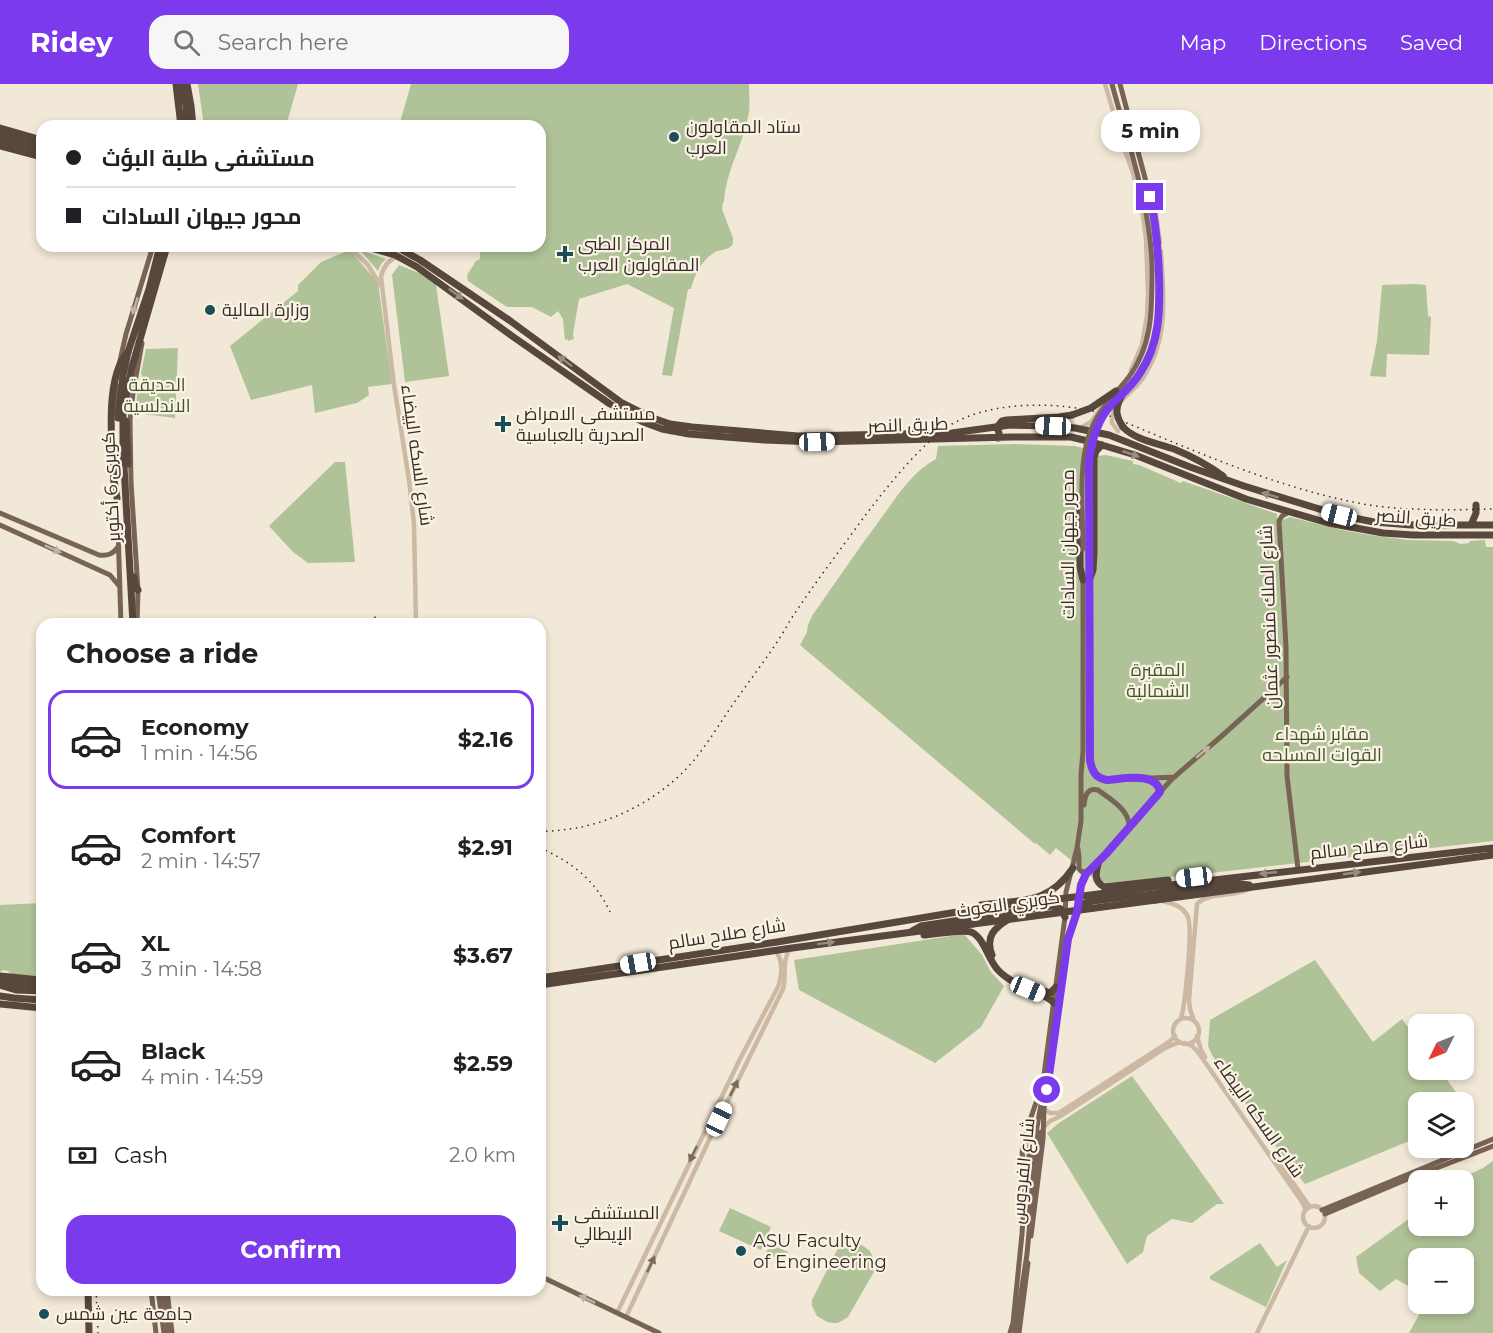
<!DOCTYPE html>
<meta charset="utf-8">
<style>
:root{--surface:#fff;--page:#f6f6f6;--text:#202124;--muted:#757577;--line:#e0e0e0;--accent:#7c3aed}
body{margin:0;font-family:Montserrat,Cairo,sans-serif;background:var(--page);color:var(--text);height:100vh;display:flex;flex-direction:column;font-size:22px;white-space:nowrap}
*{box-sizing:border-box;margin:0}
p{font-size:20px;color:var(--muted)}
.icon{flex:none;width:33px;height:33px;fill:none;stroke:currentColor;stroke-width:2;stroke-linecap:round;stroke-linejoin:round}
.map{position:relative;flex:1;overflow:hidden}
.panel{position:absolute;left:36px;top:534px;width:510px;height:678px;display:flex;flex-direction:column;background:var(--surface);border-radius:18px;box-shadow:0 3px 9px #0003}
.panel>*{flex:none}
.hud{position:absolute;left:36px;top:36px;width:510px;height:132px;border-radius:18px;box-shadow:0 3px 9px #0003;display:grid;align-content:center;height:132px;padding:0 30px;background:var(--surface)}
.needle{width:39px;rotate:227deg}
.controls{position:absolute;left:1408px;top:930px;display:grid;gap:12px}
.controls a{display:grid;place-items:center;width:66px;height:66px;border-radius:12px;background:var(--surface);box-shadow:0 3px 9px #0003;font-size:30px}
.end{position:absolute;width:27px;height:27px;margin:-14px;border:8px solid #7c3aed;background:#fff;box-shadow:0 0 0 3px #fff}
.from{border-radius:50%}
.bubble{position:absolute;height:42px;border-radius:18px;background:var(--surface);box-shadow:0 3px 9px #0003;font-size:20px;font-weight:700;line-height:42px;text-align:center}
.car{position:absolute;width:18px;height:36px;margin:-18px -9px;border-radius:8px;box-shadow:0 0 4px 2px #0007;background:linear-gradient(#fff 24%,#345 0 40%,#fff 0 76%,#345 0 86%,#fff 0)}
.hud b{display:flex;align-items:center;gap:21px;height:57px;font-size:22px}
.hud b+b{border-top:2px solid var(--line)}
.hud i{width:15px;height:15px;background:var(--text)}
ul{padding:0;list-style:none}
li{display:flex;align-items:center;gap:18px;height:99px;margin:0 12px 9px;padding:0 18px;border:3px solid transparent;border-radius:18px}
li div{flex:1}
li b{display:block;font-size:22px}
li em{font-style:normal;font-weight:700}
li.current{border-color:var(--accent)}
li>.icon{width:54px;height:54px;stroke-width:1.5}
h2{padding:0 30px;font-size:27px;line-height:72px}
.pay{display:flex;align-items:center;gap:15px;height:66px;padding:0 30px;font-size:22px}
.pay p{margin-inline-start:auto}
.button{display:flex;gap:12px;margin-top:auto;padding:12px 30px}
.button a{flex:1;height:69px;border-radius:18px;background:var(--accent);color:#fff;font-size:24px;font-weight:700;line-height:69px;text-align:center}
header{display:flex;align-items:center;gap:36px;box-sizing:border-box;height:84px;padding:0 30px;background:var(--accent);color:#fff}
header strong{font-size:28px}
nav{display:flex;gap:33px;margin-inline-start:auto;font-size:21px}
.search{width:420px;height:54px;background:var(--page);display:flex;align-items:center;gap:15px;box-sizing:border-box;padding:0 21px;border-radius:18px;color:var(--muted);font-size:22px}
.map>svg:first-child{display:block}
.green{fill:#b0c297}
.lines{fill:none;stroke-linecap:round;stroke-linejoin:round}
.minor{stroke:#cbb9a3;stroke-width:4.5}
.major{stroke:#786455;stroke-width:5}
.highway{stroke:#57473c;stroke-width:7}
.rail{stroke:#352c25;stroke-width:1.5;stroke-dasharray:1.5 4.5;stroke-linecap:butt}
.major-bridge{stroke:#786455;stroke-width:5}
.highway-bridge{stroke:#57473c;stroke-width:7}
.oneway{fill:#988b7f}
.oneway2{fill:#c0b2a4}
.oneway3{fill:#786b5e}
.route{stroke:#7c3aed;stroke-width:8}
.poi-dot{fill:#194f59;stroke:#faf2e4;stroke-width:2}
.labels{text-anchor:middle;stroke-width:4.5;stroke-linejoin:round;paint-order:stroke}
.poi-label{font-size:18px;fill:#352c25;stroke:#faf2e4;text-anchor:start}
.park-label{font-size:18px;fill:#415528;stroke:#faf2e4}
.street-label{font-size:18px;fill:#352c25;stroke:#faf2e4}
</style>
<header>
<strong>Ridey</strong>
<div class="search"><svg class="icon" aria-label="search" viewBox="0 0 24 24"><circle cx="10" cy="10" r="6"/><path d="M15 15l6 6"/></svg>Search here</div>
<nav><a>Map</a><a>Directions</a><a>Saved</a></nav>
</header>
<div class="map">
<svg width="1493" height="1249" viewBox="0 0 1493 1249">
<rect width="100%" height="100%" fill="#f2e8d7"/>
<path class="green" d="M198,0h100l-12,42h-82z
M411,0h338c0,9 1,19 0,28 -5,31 -23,58 -25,90h-1l-1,7 11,29c0,5 1,6 -3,9 -4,3 -10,3 -15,5 -13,8 -21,23 -24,37h-3l-16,87 -10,-1 12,-67 -47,-24 -48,15 -6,35 1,5 -6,2 -1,-2 -2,1 -2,-21 -5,-8 -7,6 -19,-10h-25l-39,-26 -1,-6 9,-14 4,-2v-13h60v-120h-141z
M350,166l28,33 14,101 -24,3 1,8 -12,8 -42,10 -3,-28 -61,15 -21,-54 68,-55v-6l23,-23z
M360,166l26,9 -5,5 -3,7z
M399,181l25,10 12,10 13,91 -44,6 -13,-107z
M1415,200l11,1 2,31 3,1 -2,38 -42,-1 -1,23 -16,-1 7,-35 5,-56z
M178,264l-3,70 -40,-5 3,-25 3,-2 1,-10 -1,-3 5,-24z
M1015,360l59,2 9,2 1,3 13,5 9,-1 27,6v3l6,1 42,18 2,-2 94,33v4l6,2 7,-3 51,13 29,5 38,5 46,1 6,3 9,-1 1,-2 15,-1 1,7h7v294l-291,33 -106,10 -3,-3 -1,-4 -36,-29 -6,7 -14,-12 -1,1 -235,-199 7,-13 1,-7 4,-9c23,-33 46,-67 70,-99 16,-22 30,-45 54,-58l2,-13z
M335,378h10l10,100 -47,1 -15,-11 -24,-26z
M42,819v73l-31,-2 -3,-3 -5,-1 -3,2v-67z
M964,850l18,21 9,17 13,14 -23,41 -46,36 -136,-73 -5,-30z
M1315,876l58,82 29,-23 17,22v29h21l23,32h-44v35l-114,47 -21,-26 -72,-103 -4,-9 2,-26z
M1132,992l92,128h-7l-25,19 -20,-4 -25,17 -4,16 -16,12 -80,-131 12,-10z
M1493,1077v172h-84l16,-29h39v-46h-45v34l-23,-13 -16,12 -21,-18 -3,-16 50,-36 13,-11v16h45v-46h-7l26,-12z
M730,1124l41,19 -10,23 -42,-19z
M852,1159l10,2 8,6 4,9 1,10 -27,47 -10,6h-5l-6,-1 -10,-6 -5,-10v-6l26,-52 4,-3z
M1260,1159l17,24 10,-7 -21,47 -56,-28v-3z
M770,1160l18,8 -4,9 -18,-8z"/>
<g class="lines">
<path class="minor" d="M1105,0l18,61 10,28 9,36 4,30 2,55 -1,22 -5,29 -11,25
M1155,123l5,36
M348,162l20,19 12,20
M398,172c-10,4 -15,11 -17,21l13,108 15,95 5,44 2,100
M1080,344l11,-6 16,-23
M1118,347l-6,-8c-2,-17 18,-29 28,-41 5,-6 8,-13 12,-20 16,-35 11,-73 9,-111
M1162,817c10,2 21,5 26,16 5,14 -3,87 -7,102
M1173 947a13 13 0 1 1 26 0a13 13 0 1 1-26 0Z
M1194,937l-4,-12 -1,-9 8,-96c10,-12 38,-7 52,-15
M1197,952l4,14 4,7
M1185,959l7,3 6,6 104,150 4,8
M1044,1025l6,4h9l110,-71 6,-6
M1044,1043l6,-6 9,-4 106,-69 15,-6
M1272,1069l38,54
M1303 1133a11 11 0 1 1 22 0a11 11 0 1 1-22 0Z
M617,1229l123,-254 38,-72c4,-12 6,-26 -3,-37
M626,1233l93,-198 64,-130c4,-13 -2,-28 7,-40
M1257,1249l52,-107"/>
<path class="major" d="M1112,0c16,60 39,121 40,185
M1120,0l33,124 5,34 1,28
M119,281l7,-31 27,-88
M115,329l2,-27
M117,413l4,127
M1289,428l-7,4 -3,5 7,126 1,129 11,93
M0,429l99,42c9,1 14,-1 19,-8
M0,441l110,50 10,12
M1089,497l1,179c2,11 5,18 17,20l68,-3
M137,540l1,-34 -7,-108 -1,-62 3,-27 9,-50
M1148,695c7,2 11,5 12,13
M1084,721c1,-9 3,-18 14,-15 12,9 32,20 31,37
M1078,765l1,9v11l3,3 7,-1
M1032,1071l10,-56
M1029,1072l3,-30 -1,-5
M1036,1073l5,-25
M1322,1126l171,-71
M1325,1130l78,-33 90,-35
M1031,1152l12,-97 1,-30 24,-170c2,-10 7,-18 9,-28 4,-15 0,-22 9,-37l86,-95 52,-45 63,-57
M540,1192l119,57
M151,1206l5,43
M158,1206l6,43
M162,1206l6,43
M167,1206l5,43
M1010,1249l3,-10 9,-89 4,-61 -4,-20 5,-24 16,-47 22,-165 1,-25 11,-44 4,-27v-46l2,-24v-173
M1019,1249l9,-70"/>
<path class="highway" d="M176,0l5,42
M182,0l4,22 1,20
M187,0l4,22 2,20
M0,44l42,12
M0,51l42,12
M0,57l42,11
M0,62l42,11
M364,162l31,9 22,12 95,69 98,68 33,18 19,7 27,5 75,6 53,2 195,-5h59l21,5 43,13 111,44 82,24 55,10 30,2h80
M395,162l25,14 89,60 113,83 28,14 20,7 22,3 106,9 154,-3 58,-8 43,1 22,2 34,7 81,32 54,19 95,29 35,7 37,3h82
M118,334l5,-43 5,-23 21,-63 11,-43
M126,337l2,43
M1123,343c12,13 34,16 51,22 17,7 34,16 49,27
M998,354l1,-5 -2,-6 5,-6 5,-1 52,-3 13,-2
M114,397l3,17
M1080,422v61l3,13
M1471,441l5,-12v-8
M134,493l1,8 3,5
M1089,497l4,-11 1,-17v-95l2,-7 6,-6
M133,540l-10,-175v-36l9,-46 35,-121
M1099,777c-3,10 -6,20 5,26l64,-7
M1162,802l331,-38
M1156,816l337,-45
M981,821c40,-5 67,0 92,-37
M1077,828l8,-9 8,-2 147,-17 9,1
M912,847l9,-5 131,-20 9,3 4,8
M924,851c11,-1 38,-6 47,-3 13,5 17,28 27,38 8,9 21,15 32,20 9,4 18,6 24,13
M992,871c-7,-18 2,-27 17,-36
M0,892l42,4
M540,894l237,-36 192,-32
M0,897l42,5
M0,901l16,5 26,1
M540,901l252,-37 181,-24
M1041,906l9,3 6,-6
M0,912l14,2 28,2
M0,920l42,4
M88,1206l1,43"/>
<path class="rail" d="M375,540v-12
M540,748c12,-1 24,-2 36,-4 46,-8 94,-36 122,-73 11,-14 21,-30 31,-45 17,-25 36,-49 52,-74 5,-8 9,-16 14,-23 22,-33 46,-64 69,-96 20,-26 41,-53 65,-75 6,-5 11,-11 18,-15 42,-27 111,-26 158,-13 86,35 172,75 264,91 41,6 83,5 124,4
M540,764c31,13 56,33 70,64
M96,1206l2,43"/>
<path class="major-bridge" d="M1083,465c0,-35 -5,-82 6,-114 8,-24 24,-38 39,-57 25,-32 24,-70 24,-109
M1089,497c0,-26 0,-52 -1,-79 0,-22 -1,-46 7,-68 9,-26 22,-31 38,-51 28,-34 27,-72 26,-113
M1028,1131l4,-60
M1015,1249l12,-79 9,-97"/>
<path class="highway-bridge" d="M1122,311c-7,13 -7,20 1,32
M1072,331l19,-7 25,-17
M114,397c-2,-33 -10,-104 14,-129
M969,826l193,-24
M973,840l183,-24"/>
</g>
<defs><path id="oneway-solid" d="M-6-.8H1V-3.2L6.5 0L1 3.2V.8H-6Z" transform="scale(1.5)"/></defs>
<g class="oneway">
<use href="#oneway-solid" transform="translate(456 210) rotate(36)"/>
<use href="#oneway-solid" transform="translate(565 277) rotate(-143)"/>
<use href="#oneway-solid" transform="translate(1131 370) rotate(19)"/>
<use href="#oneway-solid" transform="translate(1270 411) rotate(-163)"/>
<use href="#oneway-solid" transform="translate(1268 789) rotate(174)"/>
<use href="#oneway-solid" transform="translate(1352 789) rotate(-8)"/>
<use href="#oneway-solid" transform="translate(826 859) rotate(-7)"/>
</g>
<g class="oneway2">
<use href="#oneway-solid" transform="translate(135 222) rotate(107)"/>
<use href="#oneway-solid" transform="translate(53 465) rotate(24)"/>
<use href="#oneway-solid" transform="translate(1203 668) rotate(-40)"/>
<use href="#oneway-solid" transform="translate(587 1215) rotate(-155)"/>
</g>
<g class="oneway3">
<use href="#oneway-solid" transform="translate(734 1004) rotate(-64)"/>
<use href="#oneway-solid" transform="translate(693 1070) rotate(116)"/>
<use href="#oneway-solid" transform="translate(651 1180) rotate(-65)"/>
</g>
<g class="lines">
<path class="route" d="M1047,1006l21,-151 9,-27 4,-27 5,-11 20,-20 54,-62c-3,-21 -38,-13 -53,-12 -12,-2 -15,-9 -17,-20l-1,-297c2,-21 8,-43 23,-59 10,-10 21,-19 28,-31 20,-30 20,-63 19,-98 -1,-26 -3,-52 -9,-78"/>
</g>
<g class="poi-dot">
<circle cx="674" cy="53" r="6"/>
<path d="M562 161h6v6h6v6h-6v6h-6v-6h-6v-6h6z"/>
<circle cx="210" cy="226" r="6"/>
<path d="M500 331h6v6h6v6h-6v6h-6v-6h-6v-6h6z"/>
<path d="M557 1130h6v6h6v6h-6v6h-6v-6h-6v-6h6z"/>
<circle cx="741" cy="1167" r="6"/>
<circle cx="44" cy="1230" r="6"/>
</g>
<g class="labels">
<g class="poi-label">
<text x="686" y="49">ستاد المقاولون<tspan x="686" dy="21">العرب</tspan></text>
<text x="578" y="166">المركز الطبى<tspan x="578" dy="21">المقاولون العرب</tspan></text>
<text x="222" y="232">وزارة المالية</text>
<text x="516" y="336">مستشفى الامراض<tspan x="516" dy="21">الصدرية بالعباسية</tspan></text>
<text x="574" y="1135">المستشفى<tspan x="574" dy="21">الإيطالي</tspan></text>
<text x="753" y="1163">ASU Faculty<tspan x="753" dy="21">of Engineering</tspan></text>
<text x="56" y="1236">جامعة عين شمس</text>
</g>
<g class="park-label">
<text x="157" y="307">الحديقة<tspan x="157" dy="21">الاندلسية</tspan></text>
<text x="1158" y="592">المقبرة<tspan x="1158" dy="21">الشمالية</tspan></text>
<text x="1322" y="656">مقابر شهداء<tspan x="1322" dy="21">القوات المسلحه</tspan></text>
</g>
<g class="street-label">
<text transform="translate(908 341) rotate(-2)" y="6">طريق النصر</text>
<text transform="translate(417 371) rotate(82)" y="6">شارع السكه البيضاء</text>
<text transform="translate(111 403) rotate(-93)" y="6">كوبرى 6 أكتوبر</text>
<text transform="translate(1416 434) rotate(4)" y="6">طريق النصر</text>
<text transform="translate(1068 460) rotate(-90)" y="6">محور جيهان السادات</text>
<text transform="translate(1269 533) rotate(-92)" y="6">شارع الملك منصور عثمان</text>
<text transform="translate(1369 763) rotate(-6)" y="6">شارع صلاح سالم</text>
<text transform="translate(1008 820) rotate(-8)" y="6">كوبري البعوث</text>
<text transform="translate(727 850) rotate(-9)" y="6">شارع صلاح سالم</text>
<text transform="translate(1259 1033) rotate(55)" y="6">شارع السكه البيضاء</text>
<text transform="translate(1023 1087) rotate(-84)" y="6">شارع الفردوس</text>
</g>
</g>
</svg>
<div class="controls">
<a><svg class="needle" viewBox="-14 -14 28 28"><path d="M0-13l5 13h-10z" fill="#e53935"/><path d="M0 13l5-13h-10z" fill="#757577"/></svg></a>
<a><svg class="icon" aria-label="layers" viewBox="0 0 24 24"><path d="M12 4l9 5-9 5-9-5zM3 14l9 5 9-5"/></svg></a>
<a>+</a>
<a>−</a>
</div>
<i class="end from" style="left:1047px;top:1006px"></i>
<i class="end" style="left:1150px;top:113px"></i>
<div class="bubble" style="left:1101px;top:26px;width:99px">5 min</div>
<i class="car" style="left:1053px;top:342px;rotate:272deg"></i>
<i class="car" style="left:817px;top:358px;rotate:88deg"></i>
<i class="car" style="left:1339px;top:431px;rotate:284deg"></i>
<i class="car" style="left:1194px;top:793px;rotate:263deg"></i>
<i class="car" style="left:638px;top:879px;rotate:261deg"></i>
<i class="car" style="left:1028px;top:905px;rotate:112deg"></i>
<i class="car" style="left:719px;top:1035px;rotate:25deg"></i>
<div class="hud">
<b><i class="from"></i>مستشفى طلبة البؤث</b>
<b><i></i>محور جيهان السادات</b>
</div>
<section class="panel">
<h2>Choose a ride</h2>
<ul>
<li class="current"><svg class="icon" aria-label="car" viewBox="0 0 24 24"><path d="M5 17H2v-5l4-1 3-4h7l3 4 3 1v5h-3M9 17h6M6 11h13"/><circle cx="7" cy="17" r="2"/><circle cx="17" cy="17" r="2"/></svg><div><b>Economy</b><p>1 min · 14:56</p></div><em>$2.16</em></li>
<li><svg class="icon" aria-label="car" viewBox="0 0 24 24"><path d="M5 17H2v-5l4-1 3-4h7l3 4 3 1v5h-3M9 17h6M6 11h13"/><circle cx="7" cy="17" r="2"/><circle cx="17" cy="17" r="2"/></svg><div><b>Comfort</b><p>2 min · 14:57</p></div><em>$2.91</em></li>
<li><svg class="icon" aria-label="car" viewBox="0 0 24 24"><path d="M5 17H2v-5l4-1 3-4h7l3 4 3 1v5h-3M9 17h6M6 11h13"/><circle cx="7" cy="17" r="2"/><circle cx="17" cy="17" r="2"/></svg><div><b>XL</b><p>3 min · 14:58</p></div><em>$3.67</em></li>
<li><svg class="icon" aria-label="car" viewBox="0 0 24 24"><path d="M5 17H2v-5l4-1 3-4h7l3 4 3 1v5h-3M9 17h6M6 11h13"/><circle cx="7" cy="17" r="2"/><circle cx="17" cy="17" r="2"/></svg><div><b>Black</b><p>4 min · 14:59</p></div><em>$2.59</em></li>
</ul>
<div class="pay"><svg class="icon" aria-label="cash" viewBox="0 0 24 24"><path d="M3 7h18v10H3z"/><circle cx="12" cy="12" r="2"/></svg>Cash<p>2.0 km</p></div>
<div class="button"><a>Confirm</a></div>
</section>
</div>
